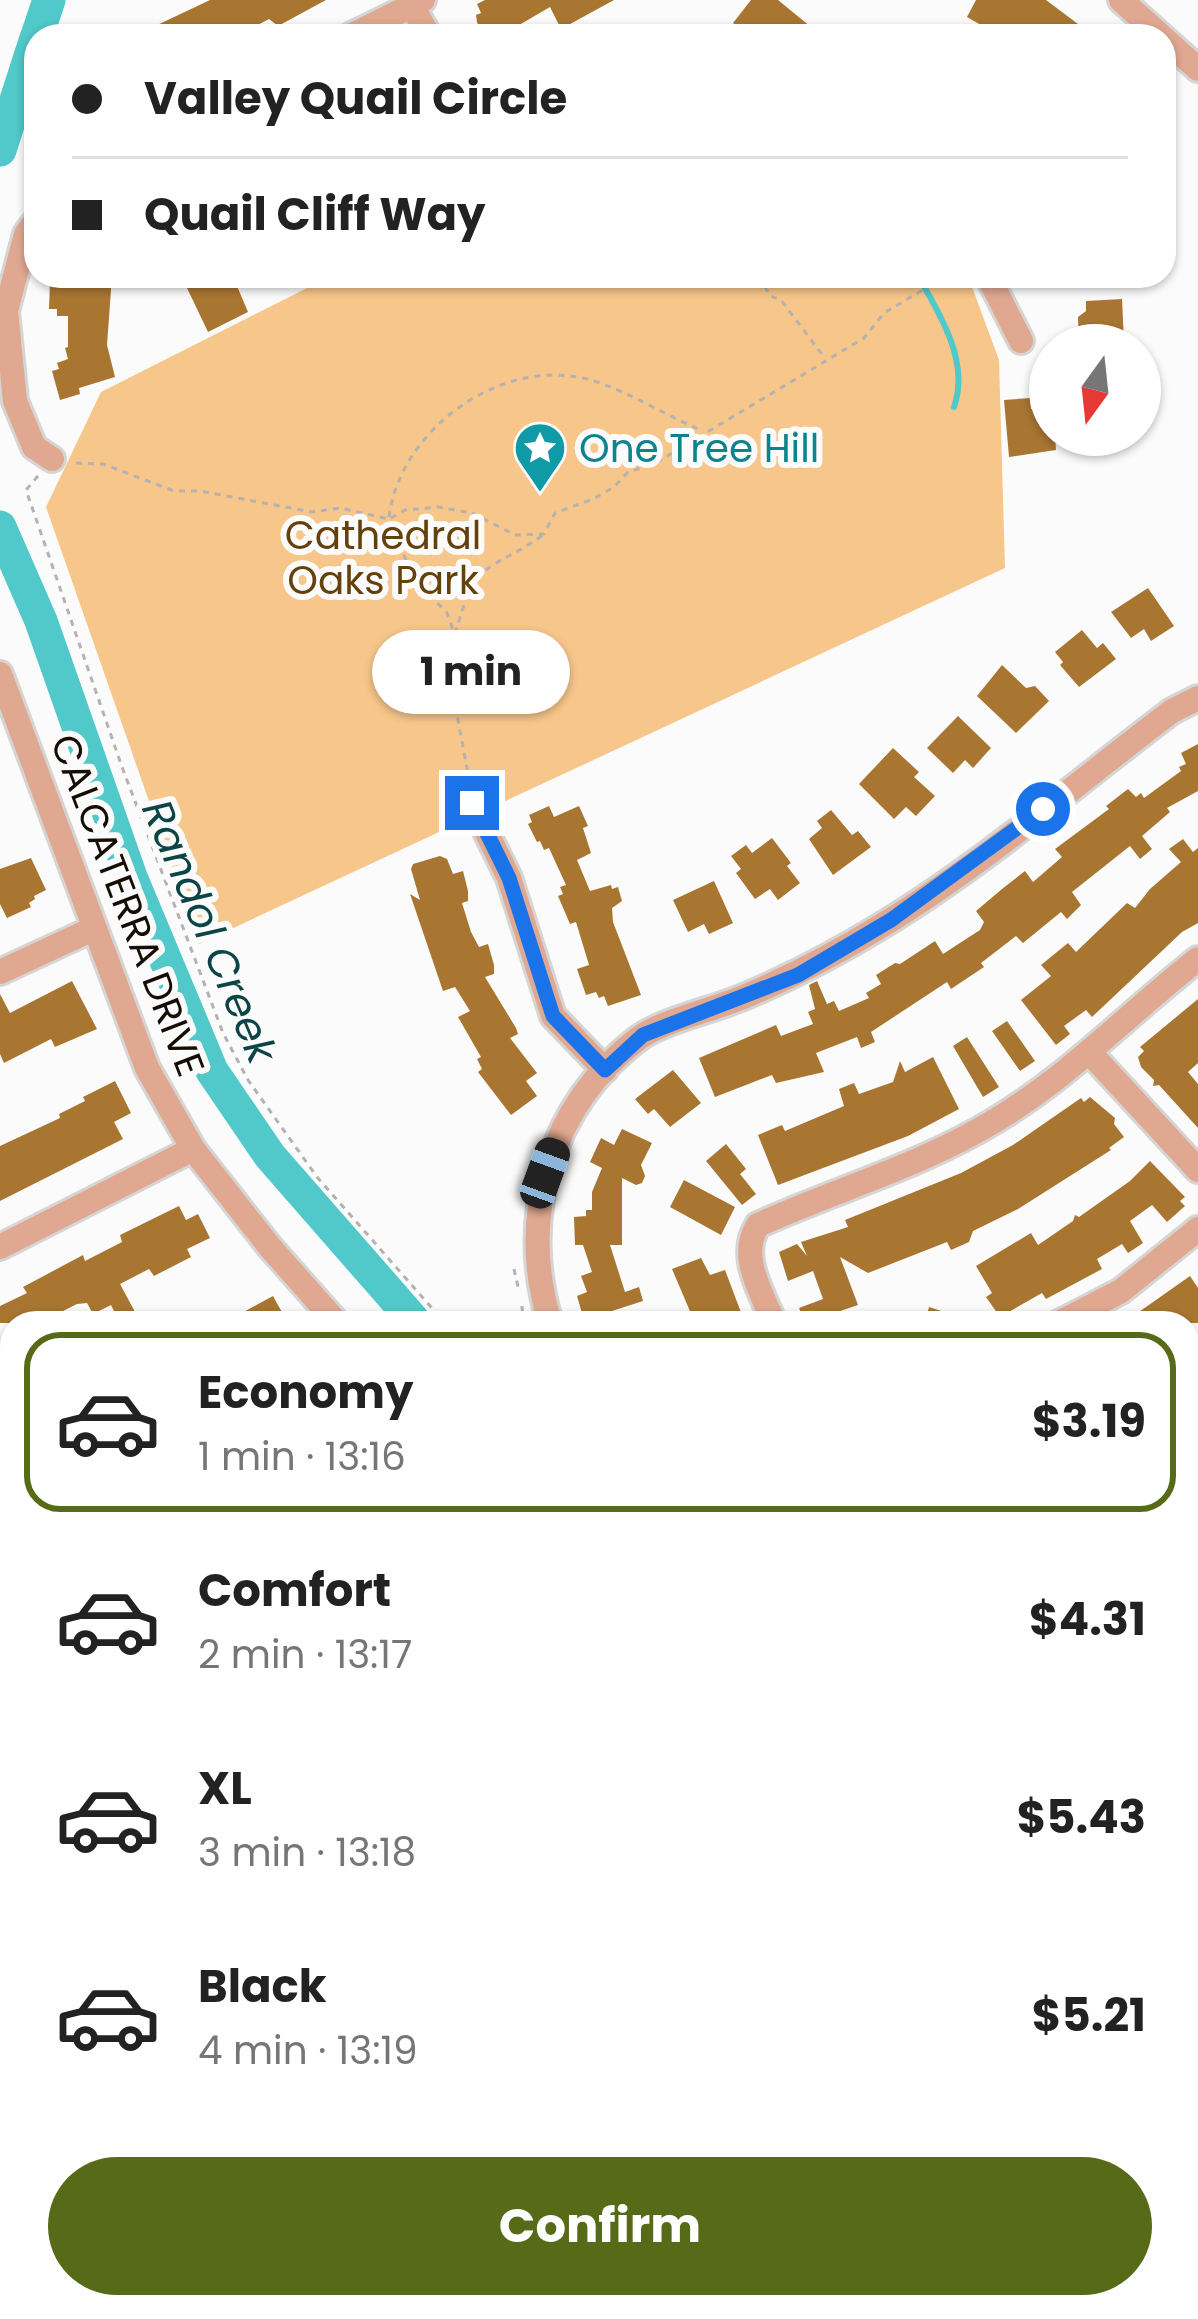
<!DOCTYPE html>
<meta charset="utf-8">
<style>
:root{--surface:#fff;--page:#f6f6f6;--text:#222;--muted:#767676;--line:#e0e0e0;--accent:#576a17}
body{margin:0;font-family:Poppins,sans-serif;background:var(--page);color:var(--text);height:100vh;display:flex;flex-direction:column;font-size:45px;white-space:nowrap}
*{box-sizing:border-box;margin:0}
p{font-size:39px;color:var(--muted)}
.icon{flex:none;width:66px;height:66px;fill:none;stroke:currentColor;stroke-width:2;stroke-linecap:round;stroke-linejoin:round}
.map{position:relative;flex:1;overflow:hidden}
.details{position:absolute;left:0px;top:1311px;width:1200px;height:1008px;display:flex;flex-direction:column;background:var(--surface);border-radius:36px 36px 0 0;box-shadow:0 3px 9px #0004}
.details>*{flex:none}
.banner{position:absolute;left:24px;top:24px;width:1152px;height:264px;border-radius:36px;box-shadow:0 3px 9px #0004;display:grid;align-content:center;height:264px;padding:0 48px;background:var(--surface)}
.needle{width:78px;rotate:195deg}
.buttons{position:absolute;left:1029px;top:324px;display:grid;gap:24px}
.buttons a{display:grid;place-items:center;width:132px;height:132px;border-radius:50%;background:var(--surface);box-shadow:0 3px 9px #0004;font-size:60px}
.end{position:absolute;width:54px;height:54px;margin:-27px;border:15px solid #1a73e8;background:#fff;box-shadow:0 0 0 6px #fff}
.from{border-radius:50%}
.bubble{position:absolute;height:84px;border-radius:42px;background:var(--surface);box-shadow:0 3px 9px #0004;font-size:39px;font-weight:700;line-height:84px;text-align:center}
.car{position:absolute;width:36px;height:72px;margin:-36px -18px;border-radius:15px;box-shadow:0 0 9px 3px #0007;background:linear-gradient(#222 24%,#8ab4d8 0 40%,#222 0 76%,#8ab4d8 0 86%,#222 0)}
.banner b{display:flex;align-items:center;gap:42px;height:114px;font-size:45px}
.banner b+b{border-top:3px solid var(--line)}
.banner i{width:30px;height:30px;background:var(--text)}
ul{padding:21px 0 0;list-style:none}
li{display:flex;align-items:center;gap:36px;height:180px;margin:0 24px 18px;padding:0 24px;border:6px solid transparent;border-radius:36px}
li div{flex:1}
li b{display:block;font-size:45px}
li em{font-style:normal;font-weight:700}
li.current{border-color:var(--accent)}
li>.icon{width:108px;height:108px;stroke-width:1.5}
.action{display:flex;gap:24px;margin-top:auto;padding:24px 48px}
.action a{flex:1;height:138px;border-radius:72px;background:var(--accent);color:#fff;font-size:48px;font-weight:700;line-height:138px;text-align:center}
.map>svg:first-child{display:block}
.green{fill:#f7c68b}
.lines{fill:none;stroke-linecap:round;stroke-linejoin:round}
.stream{stroke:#51c8ca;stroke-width:6}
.river{stroke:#51c8ca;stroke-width:33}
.building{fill:#a97632}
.minor-casing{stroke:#d6d5d3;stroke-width:30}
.path{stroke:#b5b2b0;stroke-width:3;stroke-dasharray:6 6;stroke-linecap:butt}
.minor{stroke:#e0a891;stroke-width:24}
.route{stroke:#1a73e8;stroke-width:15}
.labels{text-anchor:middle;stroke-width:12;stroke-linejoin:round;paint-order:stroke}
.culture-label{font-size:39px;fill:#0d838f;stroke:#fbfbfb;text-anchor:start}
.park-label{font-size:39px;fill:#64400b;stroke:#fbfbfb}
.street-label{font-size:39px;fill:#150c04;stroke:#fbfbfb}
.water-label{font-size:42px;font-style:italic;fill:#0d4445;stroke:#fbfbfb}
</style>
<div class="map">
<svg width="1198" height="2319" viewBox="0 0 1198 2319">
<rect width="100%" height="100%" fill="#fbfbfb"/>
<path class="green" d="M331,276h637l31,84 6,208 -806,376 -153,-437 55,-115z"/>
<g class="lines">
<path class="stream" d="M918,276c22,38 52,86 36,131"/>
<path class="river" d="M37,36l12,-36
M0,150l36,-112
M0,527l41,94 90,256 81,194 58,85 146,167
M653,2307l2,12"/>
</g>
<path class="building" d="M210,0h116l-48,26 -9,-7 -32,17h-103z
M485,0h129l-53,29 -11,-22 -43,25 2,4h-26l-6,-14 -1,-7 5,-2 -4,-9z
M751,0h27l44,36h-74l-15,-13z
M976,0h70l48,36h-94l-33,-19z
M57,276h55l-5,69 8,32 -36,11 1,6 -20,6 -8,-29 7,-2 -2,-6 11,-4 -3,-11 3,-1v-31h-11v-7h-8l1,-28h6z
M213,276h13l6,12 5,-2 11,26 -40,20 -21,-44z
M1122,299l2,42 -45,2 -1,-26 8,-6v-10z
M1030,398l1,11 19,-1v27h5l1,15 -47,7 -5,-57z
M1148,588l26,38 -23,15 -7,-12 -13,9 -20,-26z
M1082,630l15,18 6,-5 13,16 -37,28 -19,-22 3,-3 -8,-10z
M1002,665l24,23 9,-2 14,15 -33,32 -39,-37z
M958,716l33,32 -18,20 -8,-8 -12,13 -26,-25z
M1198,744v47l-31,17 3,4 -28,24 10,13 -12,10 -10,-13 -58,46 9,13 -14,14 -6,-7 -38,31 -7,-7 -35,27 3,4 -33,22 -4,-7 -76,50 4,10 -14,6 -4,-11 -41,16 8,19 -48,11 -4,-8 -57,22 -16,-39 77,-33 5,11 32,-12 -5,-12 7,-3 -6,-24 8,-4 10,23 7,-3 5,10 30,-13 -3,-5 15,-9 -5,-9 19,-12 5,1 35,-23 8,13 37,-24 4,-8 -8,-11 26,-22 23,-18 8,11 29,-25 -7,-8 54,-40 -3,-3 22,-17 8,8 5,-4 3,5 37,-27 -2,-4 7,-3 -5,-11z
M893,748l26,24 -5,5 21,19 -19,20 -10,-9 -12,12 -35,-35z
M549,806l5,11 25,-11 9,20 -5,2 8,25 -14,7 13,31 21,-6 1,4 6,-2 4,14 -10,7 1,14 28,73 -33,11 -4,-10 -5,2 -3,-6 -10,3 -9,-26 12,-4 -13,-43 -6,2 -12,-28 5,-2 -3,-7 6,-2 -17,-37 -5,2 -4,-9 -3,1 -9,-18 4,-2 -3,-7z
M831,810l21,25 6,-4 13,16 -38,28 -24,-36 13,-11 -5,-7z
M772,838l19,25 -4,3 13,17 -22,17 -8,-11 -15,10 -19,-26 5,-4 -10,-13 15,-11 6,8z
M1183,839l10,13 5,-4v75l-16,9 -90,85 -6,-7 -22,16 6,8 -14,11 -35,-45 30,-24 -10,-11 27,-22 8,9 51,-49 8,5 15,-19 31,-27 -12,-13z
M440,856l7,3 6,15 10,-3 5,20v10l-6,2 9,29 8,15 9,-3 6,21v9l-9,3 31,51 2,6 -8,4 27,35 -11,8 11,15 -26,19 -33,-43 4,-3 -5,-10 4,-2 -23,-40 12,-6 -15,-24 -12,4 -33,-97 10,6 -9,-31 2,-5z
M31,858l15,32 -12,6 1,3 -6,4 2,4 -24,11 -7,-14v-35z
M714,881l19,42 -24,11 -5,-10 -16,8 -15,-32z
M72,981l25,48 -42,18 -4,-8 -47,24 -4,-9v-60l10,19z
M1198,999v64l-10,9 10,12v44l-39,-43 -6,1 1,-6 -13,-13 -3,-10 6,-6 -4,-4z
M1007,1021l28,40 -15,10 -28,-40z
M967,1037l32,50 -16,10 -30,-51z
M933,1057l26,52 -51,27 -130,49 -20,-50 24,-10 3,6 59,-25 -5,-17 15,-6 5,11 34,-12 7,-21 5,11z
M673,1070l28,33 -31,24 -16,-18 -6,5 -13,-15z
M115,1081l16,32 -17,9 9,17 -123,62v-55l60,-28 -1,-4 26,-13 -2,-4z
M1090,1097l25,21 -1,6 10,13 -15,11 2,2 -93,59 -45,22 -4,11 -18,8 -4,-8 -79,31 -28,-16 18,48 -53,18 -6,-15 24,-9 -10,-28 -25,10 -9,-29 18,-8 10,12 -6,-14 47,-15 -3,-7 116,-47 52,-28 68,-47 3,4z
M622,1129l30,14 -11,22 4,11 -3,7 -6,2 -14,-7v67h-12l15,47 14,-5 4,14 -59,19 -7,-24 10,-4 -6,-16 11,-4 -9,-27h-8l-1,-28 12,-1v-6h6v-18l10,-24 -12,-6 11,-24 13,7z
M726,1144l20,25 -6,5 16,20 -14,11 -36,-44z
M1150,1161l35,36 -5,4 5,5 -18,16 -15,-17 -22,16 13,22 -15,10 -6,-9 -25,15 5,10 -56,30 -4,-6 -42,24 -14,-20 6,-4 -16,-27 55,-33 7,12 35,-24 2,-6 4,2 51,-36z
M684,1180l51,27 -14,28 -51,-28z
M179,1206l7,14 12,-6 12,24 -23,11 4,8 -37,19 -5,-7 -29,15 21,39h-21l-9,-18 -18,9 -6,-11 -10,1 -38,19h-39v-17l27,-13 -4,-6 60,-32 2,6 37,-19 -2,-7z
M701,1258l9,17 15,-5 20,53h-50l-23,-54z
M1190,1276l8,12v35h-57l-5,-9z
M273,1296l15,27h-65z
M929,1307l40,13v3h-44z"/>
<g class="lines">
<g class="minor-casing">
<path id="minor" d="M1121,0l77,69
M412,6l17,30
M350,36l73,-36
M36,221l-10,13 -20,77 9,90 19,46 18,12
M988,276l33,65
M0,674l147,394 46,81 76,97 68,77
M472,803l37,75 44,138 52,54
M0,972l95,-44
M1091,1054l107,116
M0,1247l193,-98
M550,1323c-32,-106 -1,-217 89,-285 23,-17 73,-28 102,-40 51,-21 98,-46 145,-75 101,-62 192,-141 286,-212l26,-13
M774,1323c-13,-32 -36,-67 -16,-98 79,-36 163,-59 238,-105 75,-45 134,-108 202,-161
M1059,1323l62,-32 77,-62
M1188,1521l10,1
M0,1546l12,-7
M1188,1726l10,2
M1188,1896l10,-38
M0,1931l12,33
M1188,1953l10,1
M1188,2186l10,3
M30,2307l4,12
M595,2307l2,12
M730,2307l2,12
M186,2319v-2"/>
</g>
<path class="path" d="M759,276l11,20 11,4 43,57
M76,463l27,1 71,27h26l112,21 28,-4 49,11 24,58 34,36 8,22v69l15,80
M38,476l-12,14 96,277 101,266 25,47 69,97 128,146
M389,517c11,-89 116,-164 205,-136 37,12 73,35 109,50
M391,518l14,-8 33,-3 34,6 43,22 29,-1 11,-21 38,-14 21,-12 13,-14 32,-12 205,-123 20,-25 37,-22 15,-15
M455,634c22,-78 29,-58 88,-99
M514,1269l5,22
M522,1306l1,17
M683,2307l2,12"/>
<use href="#minor" class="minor"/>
</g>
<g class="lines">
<path class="route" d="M472,803l37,75 44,138 52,54 38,-35 155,-60 93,-55 152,-111"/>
</g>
<defs>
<g id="sight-pin" transform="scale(2.7)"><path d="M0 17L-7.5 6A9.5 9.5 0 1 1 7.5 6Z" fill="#0f9aa8" stroke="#fbfbfb"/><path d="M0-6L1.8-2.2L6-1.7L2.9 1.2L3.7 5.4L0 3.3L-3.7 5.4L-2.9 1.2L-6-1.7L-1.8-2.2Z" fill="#fff"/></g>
</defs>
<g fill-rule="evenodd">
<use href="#sight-pin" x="540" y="448"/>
</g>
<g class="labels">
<g class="culture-label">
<text x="579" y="462">One Tree Hill</text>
</g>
<g class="park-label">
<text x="383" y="549">Cathedral<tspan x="383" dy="45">Oaks Park</tspan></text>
</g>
<g class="street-label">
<text transform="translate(128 905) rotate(69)" y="14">CALCATERRA DRIVE</text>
</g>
<g class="water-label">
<text transform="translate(210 931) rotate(67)" y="15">Randol Creek</text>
</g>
</g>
</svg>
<div class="buttons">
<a><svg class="needle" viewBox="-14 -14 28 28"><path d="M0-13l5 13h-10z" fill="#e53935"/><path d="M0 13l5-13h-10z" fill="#767676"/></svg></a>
</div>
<i class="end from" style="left:1043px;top:809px"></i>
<i class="end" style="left:472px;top:803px"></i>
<div class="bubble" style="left:372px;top:630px;width:198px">1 min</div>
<i class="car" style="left:545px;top:1173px;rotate:20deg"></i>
<div class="banner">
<b><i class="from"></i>Valley Quail Circle</b>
<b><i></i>Quail Cliff Way</b>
</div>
<section class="details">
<ul>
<li class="current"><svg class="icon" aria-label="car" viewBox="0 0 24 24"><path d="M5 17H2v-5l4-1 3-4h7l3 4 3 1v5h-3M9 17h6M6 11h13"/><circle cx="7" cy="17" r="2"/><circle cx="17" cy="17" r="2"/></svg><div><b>Economy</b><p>1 min · 13:16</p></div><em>$3.19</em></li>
<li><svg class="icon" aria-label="car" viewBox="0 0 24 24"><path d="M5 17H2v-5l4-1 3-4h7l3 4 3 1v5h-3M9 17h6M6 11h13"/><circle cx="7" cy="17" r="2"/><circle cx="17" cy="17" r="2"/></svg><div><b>Comfort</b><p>2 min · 13:17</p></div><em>$4.31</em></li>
<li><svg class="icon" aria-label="car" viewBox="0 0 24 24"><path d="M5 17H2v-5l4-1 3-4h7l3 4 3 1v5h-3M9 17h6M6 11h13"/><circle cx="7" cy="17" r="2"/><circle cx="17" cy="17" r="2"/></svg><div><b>XL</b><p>3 min · 13:18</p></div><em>$5.43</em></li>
<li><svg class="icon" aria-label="car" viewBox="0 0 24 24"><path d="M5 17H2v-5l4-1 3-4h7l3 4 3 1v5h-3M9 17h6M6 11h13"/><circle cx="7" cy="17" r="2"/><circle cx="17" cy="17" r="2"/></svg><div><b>Black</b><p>4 min · 13:19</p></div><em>$5.21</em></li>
</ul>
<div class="action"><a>Confirm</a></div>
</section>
</div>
